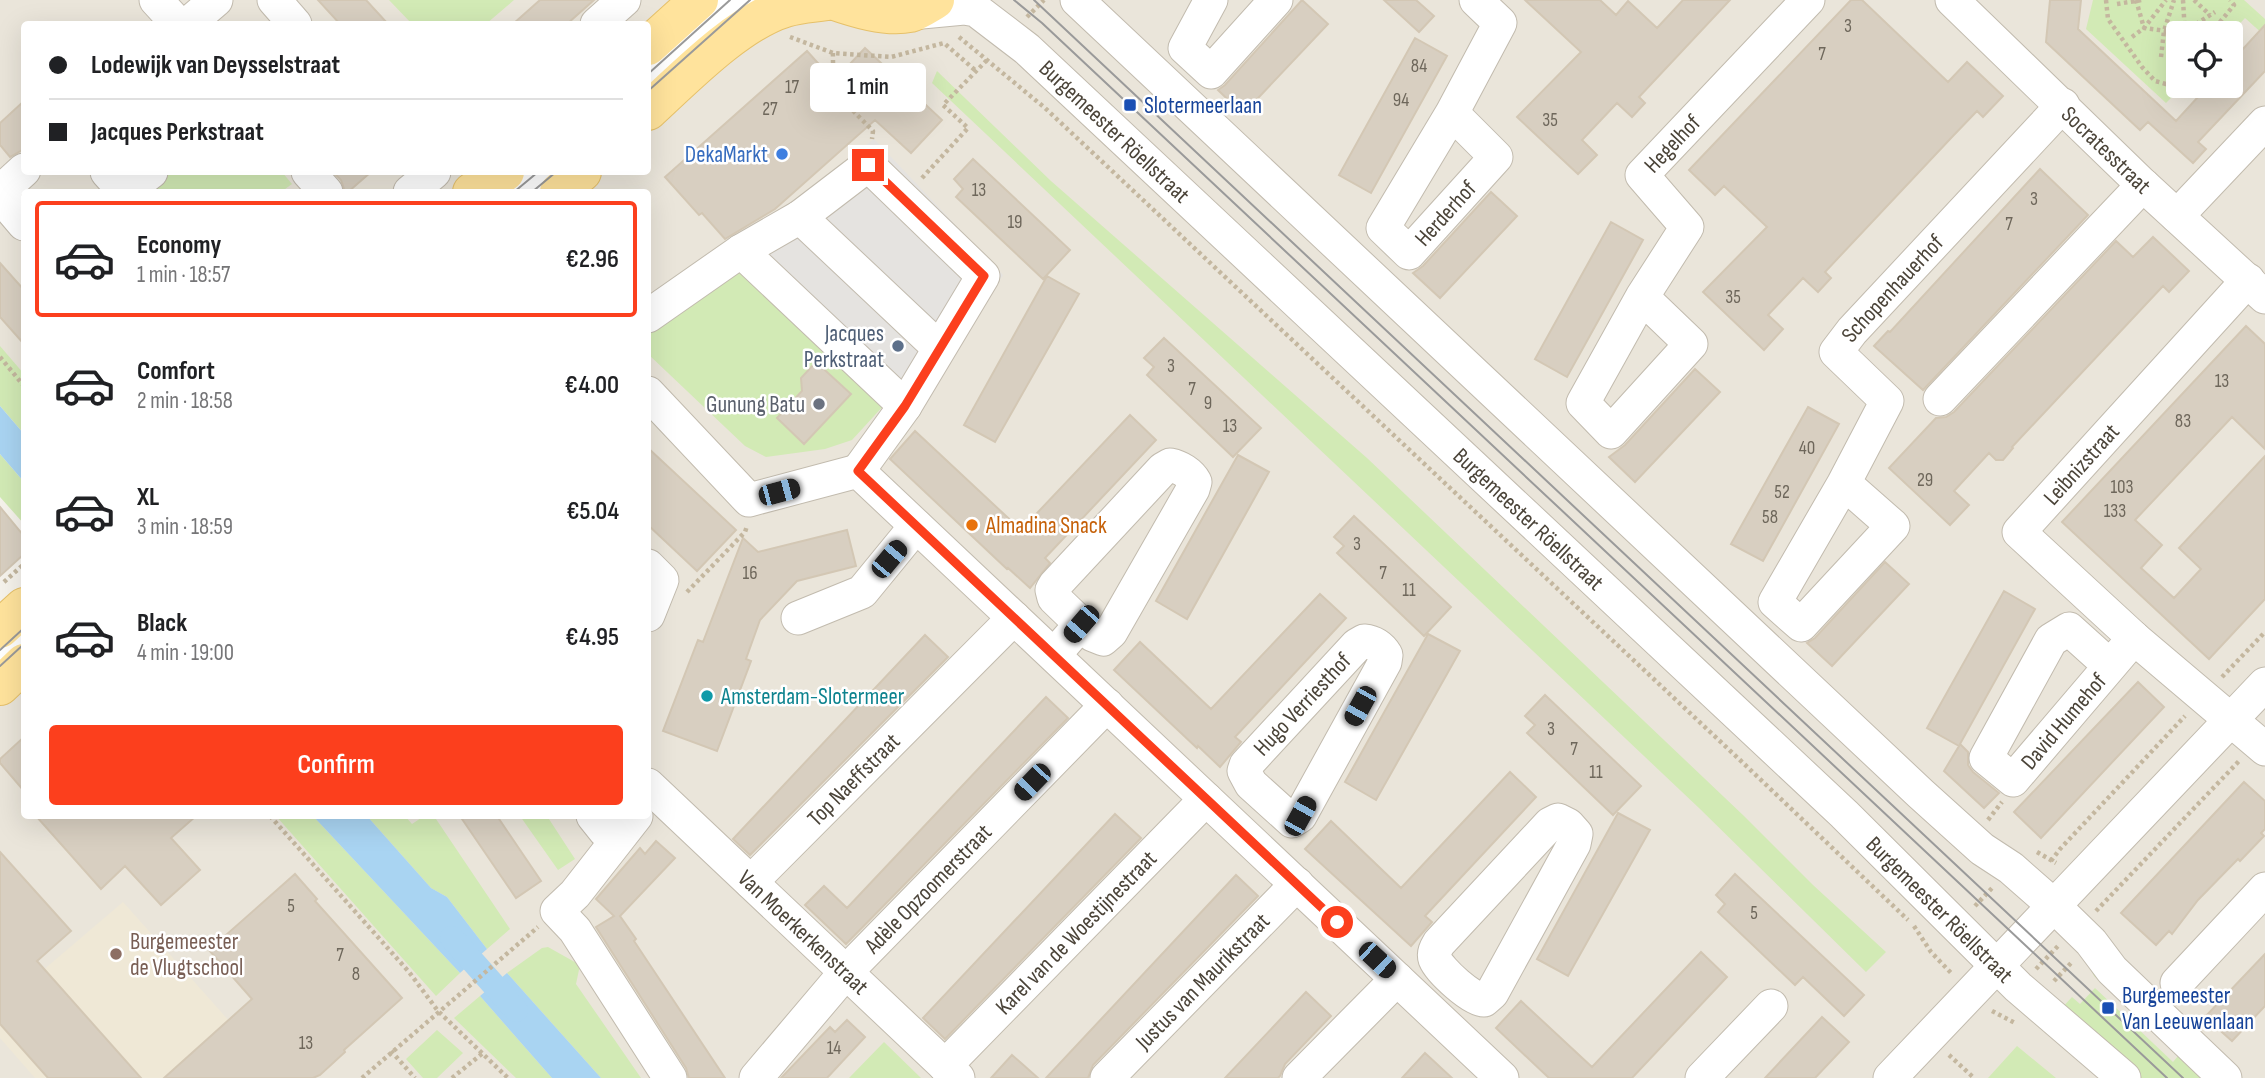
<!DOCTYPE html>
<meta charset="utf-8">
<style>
:root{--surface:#fff;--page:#f6f6f6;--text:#202124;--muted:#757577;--line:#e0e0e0;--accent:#fc3f1d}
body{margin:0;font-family:"Sofia Sans Condensed",sans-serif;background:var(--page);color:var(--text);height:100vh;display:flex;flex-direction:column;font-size:26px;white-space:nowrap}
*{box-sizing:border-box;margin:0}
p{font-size:23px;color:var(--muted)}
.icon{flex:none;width:38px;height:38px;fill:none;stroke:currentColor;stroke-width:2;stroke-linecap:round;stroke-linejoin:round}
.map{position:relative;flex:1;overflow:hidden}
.drawer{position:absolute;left:21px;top:189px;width:630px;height:630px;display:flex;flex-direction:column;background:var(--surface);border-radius:7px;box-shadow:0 7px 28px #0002}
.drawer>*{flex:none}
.guide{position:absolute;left:21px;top:21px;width:630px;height:154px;border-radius:7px;box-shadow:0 7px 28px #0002;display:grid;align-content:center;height:154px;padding:0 28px;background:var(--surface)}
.controls{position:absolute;left:2166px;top:21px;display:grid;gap:14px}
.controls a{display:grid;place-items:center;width:77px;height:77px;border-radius:7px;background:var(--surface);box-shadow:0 7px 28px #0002;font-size:35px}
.end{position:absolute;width:32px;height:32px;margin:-16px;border:9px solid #fc3f1d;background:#fff;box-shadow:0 0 0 4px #fff}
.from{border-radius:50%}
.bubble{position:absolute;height:49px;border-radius:7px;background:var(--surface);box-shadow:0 7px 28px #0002;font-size:23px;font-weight:600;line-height:49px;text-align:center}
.car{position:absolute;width:21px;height:42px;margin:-21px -10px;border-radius:9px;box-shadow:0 0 5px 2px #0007;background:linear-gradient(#222 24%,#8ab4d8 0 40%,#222 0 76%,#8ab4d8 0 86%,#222 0)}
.guide b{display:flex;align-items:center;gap:24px;height:66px;font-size:26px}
.guide b+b{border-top:2px solid var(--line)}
.guide i{width:18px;height:18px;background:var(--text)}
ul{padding:12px 0 0;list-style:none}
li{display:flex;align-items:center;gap:21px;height:116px;margin:0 14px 10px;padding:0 14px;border:4px solid transparent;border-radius:7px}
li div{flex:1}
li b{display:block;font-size:26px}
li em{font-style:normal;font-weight:600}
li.selected{border-color:var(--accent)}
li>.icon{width:63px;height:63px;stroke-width:1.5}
.button{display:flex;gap:14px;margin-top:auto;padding:14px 28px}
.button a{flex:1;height:80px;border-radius:7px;background:var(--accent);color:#fff;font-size:28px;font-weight:600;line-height:80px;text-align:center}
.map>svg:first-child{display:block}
.residential{fill:#eae5da;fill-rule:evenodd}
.education{fill:#efe8d6}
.green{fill:#d2eab5}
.parking{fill:#e5e3e0}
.water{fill:#a9d4f2}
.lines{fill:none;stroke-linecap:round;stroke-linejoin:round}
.canal{stroke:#a9d4f2;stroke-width:24}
.building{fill:#d8cfc1;stroke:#d3c7b4;stroke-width:2}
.minor-casing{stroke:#c2bbae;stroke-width:35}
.major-casing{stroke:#e6c16a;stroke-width:40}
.path{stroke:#c4b79f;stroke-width:4.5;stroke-dasharray:3.5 3.5;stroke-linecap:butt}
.minor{stroke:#fff;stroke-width:33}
.major{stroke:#ffe39c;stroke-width:38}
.tram{stroke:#9a9a9a;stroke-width:2}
.route{stroke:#fc3f1d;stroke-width:9}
.transit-dot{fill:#1a4fb4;stroke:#fff;stroke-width:2.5}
.shop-dot{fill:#3f7fe0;stroke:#fff;stroke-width:2.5}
.service-dot{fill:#5c6f8a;stroke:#fff;stroke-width:2.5}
.worship-dot{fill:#6b7280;stroke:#fff;stroke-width:2.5}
.food-dot{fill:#e8710a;stroke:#fff;stroke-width:2.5}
.culture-dot{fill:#0f9aa8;stroke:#fff;stroke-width:2.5}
.education-dot{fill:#8d6e63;stroke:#fff;stroke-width:2.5}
.labels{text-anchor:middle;stroke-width:5;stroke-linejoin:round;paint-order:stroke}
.number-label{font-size:19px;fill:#6e675b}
.transit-label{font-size:23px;fill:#164399;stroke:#fff;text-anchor:start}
.street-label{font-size:23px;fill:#4b4439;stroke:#fff}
.shop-label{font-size:23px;fill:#366cbe;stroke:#fff;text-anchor:end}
.service-label{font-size:23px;fill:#4e5e75;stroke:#fff;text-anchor:end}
.worship-label{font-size:23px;fill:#5b616d;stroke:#fff;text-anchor:end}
.food-label{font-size:23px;fill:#c56008;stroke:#fff;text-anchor:start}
.culture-label{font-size:23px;fill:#0d838f;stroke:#fff;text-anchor:start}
.education-label{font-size:23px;fill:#785e54;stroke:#fff;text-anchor:start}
</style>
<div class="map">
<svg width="2265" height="1078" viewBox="0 0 2265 1078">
<rect width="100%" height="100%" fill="#f6f3ec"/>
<path class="residential" d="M0,0h2265v1078h-2265v-375l24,-22v135h624v-624h-624v226l-24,-30zM24,24h624v148h-624zM2179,33h52v53h-52z"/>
<path class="education" d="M123,902l157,176h-245l-35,-40v-31z"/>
<path class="green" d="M389,0h125l-28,24h-74z
M2093,0h151l21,19v17l-20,-18 -14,15h-52v53h4l-17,17 -80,-74z
M937,71l114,110 316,277 377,358 69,69 73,67 -20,20 -167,-164 -767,-725z
M169,172l6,3 4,-3h103l10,12 -11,8h-137z
M743,264l143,139 -34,37 -27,9 -59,8 -21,-11 -97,-92v-20z
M0,346l24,28v60l-24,-28z
M0,454l24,28v42l-24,-27z
M276,816h37l147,157 -24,23z
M367,816h38l7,8 12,-8h10l76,113 -23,20 -40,-52 -16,-9z
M520,816h27l28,43 -17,11z
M548,947l32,18 -4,19 65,94h-40l-94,-105 35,-25z
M2090,968l126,110h-81l-75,-68 12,-13 8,7 15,-16 78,74 5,-6 -84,-80z
M480,996l72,82h-36l-62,-60z
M437,1030l26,23 -26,25h-14l-17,-19z
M884,1042l37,36h-72z
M2017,1046l39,32h-68z"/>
<path class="parking" d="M874,139l129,136 -90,142 -177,-168z"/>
<path class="water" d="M0,406l24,28v48l-24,-28z
M313,816h54l64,72 16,9 40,52 -27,24z
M507,973l94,105h-49l-72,-82z"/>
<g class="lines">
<path class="canal" d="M452,938l64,72"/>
</g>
<path class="building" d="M318,0h48l22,24h-48z
M540,0h54l-27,24h-54z
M1302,0l26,24 -85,90 -25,-24 7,-5z
M1384,0h32l18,16 -15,16z
M1525,0h75l16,15 12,-14 29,27 26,-28h47l-91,97 6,6 -13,14 -15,-14 -35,37 15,15 -19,19 -61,-57 64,-65z
M1851,0h11l86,82 19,-20 36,34 -20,21 -6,-6 -25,26 -127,135 6,6 -13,14 -15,-14 -35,37 15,14 -19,21 -61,-58 64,-65 -43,-41 -9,9 -26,-25z
M2050,0h31l-3,29 98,92 32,-35h23v-24l34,-37v46l-67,71 8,7 -13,14 -45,-41 -8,8 -94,-88z
M1415,38l32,18 -76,137 -32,-18z
M865,48l77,72 -31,33 -36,-33 -100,89 -50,30 -23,-26 -3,2 -34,-38 142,-126 27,30z
M24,101v48l-14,8 -10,-12v-22z
M973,159l97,91 -27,29 -87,-82 7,-8 -9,-10z
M2040,169l48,46 -165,175 -49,-44 14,-15 2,1z
M333,172h38l-23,20h-3l-4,-12z
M1491,192l26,24 -77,82 -27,-25 10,-7z
M1611,222l32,18 -76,137 -32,-18z
M2153,237l36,34 -20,21 -6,-6 -151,161 1,1 -10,12h-7l-7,-7 -35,38 15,14 -19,20 -61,-57 47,-50 10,-1 8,-5 162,-171 17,16z
M0,263l24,27v54l-24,-27z
M1047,276l32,18 -84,148 -31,-17z
M2246,326l19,18v105l-33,-32 -97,103 27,25 -21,23 33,30 27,-29 -22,-21 86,-92v143l-56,60 -147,-137z
M1164,338l97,90 -28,29 -86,-82 7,-8 -10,-9z
M816,362l35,32 -47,50 -27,-26 25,-27 -1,-13z
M1695,369l25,23 -85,90 -26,-25 16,-12z
M1808,407l31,17 -76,137 -32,-17z
M1130,415l26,25 -111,118 5,5 -20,25 -22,-20 -1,1 -117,-110 25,-28 106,99z
M648,448l88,82 -39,41 -49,-46z
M1238,455l31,17 -82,147 -31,-18z
M0,507l24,29v18l-24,22z
M1354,516l97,91 -27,29 -87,-83 7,-7 -10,-9z
M847,530l9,36 -59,15 -37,39 -14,39 5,2 -34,90 -54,-20 35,-91 5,2 40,-104 15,14z
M1885,562l24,22 -77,82 -25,-23 8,-5z
M2004,591l31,18 -75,135 8,8v13l5,7 26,21 -15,15 -40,-37 15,-25 -32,-18z
M1320,594l26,24 -111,119 6,5 -21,25 -22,-21 -1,2 -83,-78 26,-28 71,67z
M1428,634l32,17 -84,149 -31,-18z
M925,635l23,22 -198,198 -17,-16z
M2138,682l26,25 -123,131 -27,-26z
M1545,695l96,91 -28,29 -86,-82 8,-8 -10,-9z
M1046,697l22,21 -222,226 -41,-39 19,-19 23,22z
M24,737v54l-24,-28v-4z
M1510,772l26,25 -111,119 7,6 -21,24 -106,-97 26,-28 70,67z
M2244,782l21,19v28l-4,4 3,3 -24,25 -2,-2 -40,41 -26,34 -3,-3 -13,14 -35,-32z
M1618,813l32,17 -82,146 -31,-17z
M1115,814l26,24 -196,201 -22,-21z
M36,816h160l-25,22 29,32 -39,35 -36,-39 -24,23z
M460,816h37l44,65 -25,17z
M656,841l19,17 -55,58 16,23 -2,2 91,137h-36l-3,-10 -90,-141 18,-11 -18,-17 44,-51 5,6z
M0,852l71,79 -34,30 104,117h-93l-48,-54z
M295,874l22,25 -2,2 87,97 -58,52 1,2 -25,23 -7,3h-149l88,-79 -43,-49z
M1735,874l129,121 -20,21 -41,-39 -8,8 -77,-73 7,-8 -9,-9z
M1236,875l22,21 -165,169 -5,13h-42z
M1701,952l26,25 -95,101h-83l-53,-50 25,-27 71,66z
M2265,954v52l-33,35 -27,-24z
M1306,992l25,24 -46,48 -5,12 -2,2h-53z
M1822,1017l27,25 -34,36h-50z
M847,1020l18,17 -38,41h-46l49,-51 5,5z
M1425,1053l27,25h-50z
M1012,1055l8,7 18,16h-47z"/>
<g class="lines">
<g class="minor-casing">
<g id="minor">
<path d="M156,0l22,24"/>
<path d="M274,0l21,24"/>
<path d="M1077,0l844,794 61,55 29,19 42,37 38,37 21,28 113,108"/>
<path d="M1211,0l-26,48 26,24 65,-72"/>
<path id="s1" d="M1952,0l191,185 122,112"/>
<path id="s2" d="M911,13l53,-5 12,2 51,39 817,765 174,173 106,91"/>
<path d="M188,24l28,-24"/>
<path d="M597,24l27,-24"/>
<path d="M648,82l93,-82"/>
<path id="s3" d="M1452,113l-69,115 26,25 87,-96 -44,-44 48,-90 -24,-23"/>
<path d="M107,172l18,20 26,-20"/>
<path d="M308,172l18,20"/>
<path d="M0,192l24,-22"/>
<path d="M410,192l24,-20"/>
<path d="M522,192l24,-20"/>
<path d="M0,196l24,28"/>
<path d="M2177,216l88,-93"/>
<path d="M800,217l139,131"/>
<path d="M741,251l164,155"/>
<path d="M2248,280l-229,252 115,106 131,111"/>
<path id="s4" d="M1642,297l49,47 -80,88 -28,-29 59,-106 45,-70 -45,-52 166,-175"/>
<path d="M648,316l93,-65 59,-34 68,-52 115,111 -78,130 -47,65"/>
<path d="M648,393l101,107 109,-29 644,607"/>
<path d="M1940,399l203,-214"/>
<path id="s5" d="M1844,483l-69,119 26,23 92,-99 -49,-43 43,-82 -51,-49 16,-21 211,-226"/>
<path d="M648,566l14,14 -14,35"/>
<path d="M798,618l64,-26 54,-66"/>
<path d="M1364,641c10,1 17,6 22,14l-1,7 -85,154 -8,5 -41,-37 -7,-13 2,-6 111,-120z"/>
<path d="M1054,655l27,-31 -27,-26 -2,-8 3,-5 108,-116 7,-4c10,2 20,8 25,17l-2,7 -82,143 -8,7 -10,-4 -12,-11"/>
<path d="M0,657l24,-22"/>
<path id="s6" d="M2109,665l-40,-36 -18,11 -65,118 27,22 121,-142"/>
<path id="s7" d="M648,785l310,293"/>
<path d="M593,816l12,15"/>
<path d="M636,816l-61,78 -18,17 18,19 95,148"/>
<path d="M1558,820l10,5 8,9 -2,10 -82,149 -8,7c-12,0 -44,-29 -49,-41 -2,-6 1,-11 4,-16l111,-119z"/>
<path id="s8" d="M751,882l263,-264"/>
<path d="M2177,983l88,-94"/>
<path id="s9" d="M945,1066l261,-267"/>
<path id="s10" d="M756,1078l89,-105 262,-268"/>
<path id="s11" d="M1107,1078l190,-194"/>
<path d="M1299,1078l98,-99"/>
<path d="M1702,1078l69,-72"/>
<path d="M1890,1078l375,-394"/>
</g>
</g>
<g class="major-casing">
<path id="major" d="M832,0c23,8 54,18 78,13 8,-2 18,-9 25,-13
M648,46l51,-46
M648,111c36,-33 90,-89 137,-103 15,-5 32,-5 48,-8
M472,192l33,-20
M559,192l23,-20
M0,629l24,-22
M0,686l24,-23"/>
</g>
<path class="path" d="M2106,0l2,19 34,48 13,14 11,3 6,-2 7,-8
M2136,0l8,28 38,5 33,-21
M2183,0l2,33
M2194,0l16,15
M2117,4l25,-4
M1027,17l17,-17
M2211,33l23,-28 -4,-5
M790,37l43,16 58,4 53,-14 32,28
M959,37l86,71 695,652 168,160
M2132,37l12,-9 22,-28
M833,53c-1,42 12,49 40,78l-1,8
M2161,57l3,-26 10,-31
M922,178l46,-50 -25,-23 45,-46
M0,357l24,29
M4,582l20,-18
M687,592l58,-60 2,-6
M2222,677l43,-45
M270,816l139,156 29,39 70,67
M1988,820l14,-18
M2037,852l19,11
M2051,861l9,-12 125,-133
M1975,906l18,-19
M2096,911l144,-151
M1914,926l17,26 21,22
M2036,969l23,-24
M2054,981l18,-19
M1992,1011l23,12
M391,1051l24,27
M1949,1055l25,23
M362,1078l176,-151
M452,1078l31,-25"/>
<use href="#minor" class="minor"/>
<use href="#major" class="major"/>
<path class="tram" d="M1014,0l28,23 1125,1055
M1034,0l1149,1078
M648,74l82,-74
M648,91l102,-91
M514,192l24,-20
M532,192l24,-20
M0,650l24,-22
M0,666l24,-22"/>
</g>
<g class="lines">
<path class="route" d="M868,165l116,111 -79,130 -47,65 479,451"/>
</g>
<g class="transit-dot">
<rect x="1123" y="98" width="14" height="14" rx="3.5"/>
<rect x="2101" y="1001" width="14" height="14" rx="3.5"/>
</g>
<circle class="shop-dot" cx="782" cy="154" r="7"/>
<circle class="service-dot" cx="898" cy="346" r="7"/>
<circle class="worship-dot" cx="819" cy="404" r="7"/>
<circle class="food-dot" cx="972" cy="525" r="7"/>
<circle class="culture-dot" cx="707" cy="696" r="7"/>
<circle class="education-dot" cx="116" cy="954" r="7"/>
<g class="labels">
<g class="number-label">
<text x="1848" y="32">3</text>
<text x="1822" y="60">7</text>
<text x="1419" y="72">84</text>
<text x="792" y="93">17</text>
<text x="1401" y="106">94</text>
<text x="770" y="115">27</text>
<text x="1550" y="126">35</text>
<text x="979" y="196">13</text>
<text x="2034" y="205">3</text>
<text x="1015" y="228">19</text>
<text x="2009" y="230">7</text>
<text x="1733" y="303">35</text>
<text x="1171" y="372">3</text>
<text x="2222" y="387">13</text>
<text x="1192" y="395">7</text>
<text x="1208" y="409">9</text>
<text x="2183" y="427">83</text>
<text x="1230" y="432">13</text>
<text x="1807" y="454">40</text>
<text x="1925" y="486">29</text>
<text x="2122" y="493">103</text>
<text x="1782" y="498">52</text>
<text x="2115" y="517">133</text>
<text x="1770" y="523">58</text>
<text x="1357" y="550">3</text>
<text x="750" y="579">16</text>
<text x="1383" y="579">7</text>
<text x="1409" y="596">11</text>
<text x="1551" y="735">3</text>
<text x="1574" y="755">7</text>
<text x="1596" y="778">11</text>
<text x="291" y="912">5</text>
<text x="1754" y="919">5</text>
<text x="340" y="961">7</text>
<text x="356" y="980">8</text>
<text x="306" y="1049">13</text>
<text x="834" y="1054">14</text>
</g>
<g class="transit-label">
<text x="1144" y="113">Slotermeerlaan</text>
<text x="2122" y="1003">Burgemeester<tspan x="2122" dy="26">Van Leeuwenlaan</tspan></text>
</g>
<g class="street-label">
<text dy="8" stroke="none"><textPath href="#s2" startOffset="250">Burgemeester Röellstraat</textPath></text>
<text dy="8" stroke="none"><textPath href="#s4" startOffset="544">Hegelhof</textPath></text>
<text dy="8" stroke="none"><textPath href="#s1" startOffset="215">Socratesstraat</textPath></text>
<text dy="8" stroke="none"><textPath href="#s3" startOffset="224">Herderhof</textPath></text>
<text dy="8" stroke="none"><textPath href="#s5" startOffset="621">Schopenhauerhof</textPath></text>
<text transform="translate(2081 464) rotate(-48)" y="8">Leibnizstraat</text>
<text dy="8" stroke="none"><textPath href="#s2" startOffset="817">Burgemeester Röellstraat</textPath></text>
<text transform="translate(1302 704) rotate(-47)" y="8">Hugo Verriesthof</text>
<text dy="8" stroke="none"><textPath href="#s6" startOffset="322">David Humehof</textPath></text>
<text dy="8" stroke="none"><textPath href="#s8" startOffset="145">Top Naeffstraat</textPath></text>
<text dy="8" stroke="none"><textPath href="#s10" startOffset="256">Adèle Opzoomerstraat</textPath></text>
<text dy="8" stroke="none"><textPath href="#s2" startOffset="1384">Burgemeester Röellstraat</textPath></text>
<text dy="8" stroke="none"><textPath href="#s7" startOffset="214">Van Moerkerkenstraat</textPath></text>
<text dy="8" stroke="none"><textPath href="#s9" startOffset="187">Karel van de Woestijnestraat</textPath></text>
<text dy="8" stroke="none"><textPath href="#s11" startOffset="136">Justus van Maurikstraat</textPath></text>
</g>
<g class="shop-label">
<text x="768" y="162">DekaMarkt</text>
</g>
<g class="service-label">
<text x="884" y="341">Jacques<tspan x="884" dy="26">Perkstraat</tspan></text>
</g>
<g class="worship-label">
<text x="805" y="412">Gunung Batu</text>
</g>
<g class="food-label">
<text x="986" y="533">Almadina Snack</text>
</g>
<g class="culture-label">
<text x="721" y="704">Amsterdam-Slotermeer</text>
</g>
<g class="education-label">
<text x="130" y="949">Burgemeester<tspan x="130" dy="26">de Vlugtschool</tspan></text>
</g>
</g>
</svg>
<div class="controls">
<a><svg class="icon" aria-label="locate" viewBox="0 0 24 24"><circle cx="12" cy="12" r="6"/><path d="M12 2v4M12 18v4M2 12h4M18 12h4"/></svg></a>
</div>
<i class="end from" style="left:1337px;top:922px"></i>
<i class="end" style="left:868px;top:165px"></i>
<div class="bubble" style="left:810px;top:63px;width:116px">1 min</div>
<i class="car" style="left:779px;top:492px;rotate:75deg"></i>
<i class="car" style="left:889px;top:559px;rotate:40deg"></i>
<i class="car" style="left:1081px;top:624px;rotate:221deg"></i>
<i class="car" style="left:1360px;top:706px;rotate:209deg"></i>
<i class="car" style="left:1032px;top:782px;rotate:224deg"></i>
<i class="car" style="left:1300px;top:816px;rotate:29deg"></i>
<i class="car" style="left:1377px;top:960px;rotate:133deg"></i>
<div class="guide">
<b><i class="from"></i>Lodewijk van Deysselstraat</b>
<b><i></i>Jacques Perkstraat</b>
</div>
<section class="drawer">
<ul>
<li class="selected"><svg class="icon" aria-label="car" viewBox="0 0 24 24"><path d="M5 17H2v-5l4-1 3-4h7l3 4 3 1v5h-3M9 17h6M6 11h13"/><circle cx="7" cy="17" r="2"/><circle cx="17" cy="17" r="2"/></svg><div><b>Economy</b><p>1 min · 18:57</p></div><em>€2.96</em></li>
<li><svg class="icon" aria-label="car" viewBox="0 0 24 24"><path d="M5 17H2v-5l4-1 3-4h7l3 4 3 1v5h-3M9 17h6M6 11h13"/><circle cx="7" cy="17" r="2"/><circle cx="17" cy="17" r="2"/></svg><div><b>Comfort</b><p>2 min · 18:58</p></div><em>€4.00</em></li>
<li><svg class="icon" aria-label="car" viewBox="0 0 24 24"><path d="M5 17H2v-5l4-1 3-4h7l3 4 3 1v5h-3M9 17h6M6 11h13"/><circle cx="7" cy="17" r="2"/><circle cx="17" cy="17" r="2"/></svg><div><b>XL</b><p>3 min · 18:59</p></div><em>€5.04</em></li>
<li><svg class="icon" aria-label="car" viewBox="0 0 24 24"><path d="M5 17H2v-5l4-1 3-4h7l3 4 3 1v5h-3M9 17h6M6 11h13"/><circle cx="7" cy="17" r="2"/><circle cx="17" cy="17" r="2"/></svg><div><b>Black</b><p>4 min · 19:00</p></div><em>€4.95</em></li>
</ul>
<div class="button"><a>Confirm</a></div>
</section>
</div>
